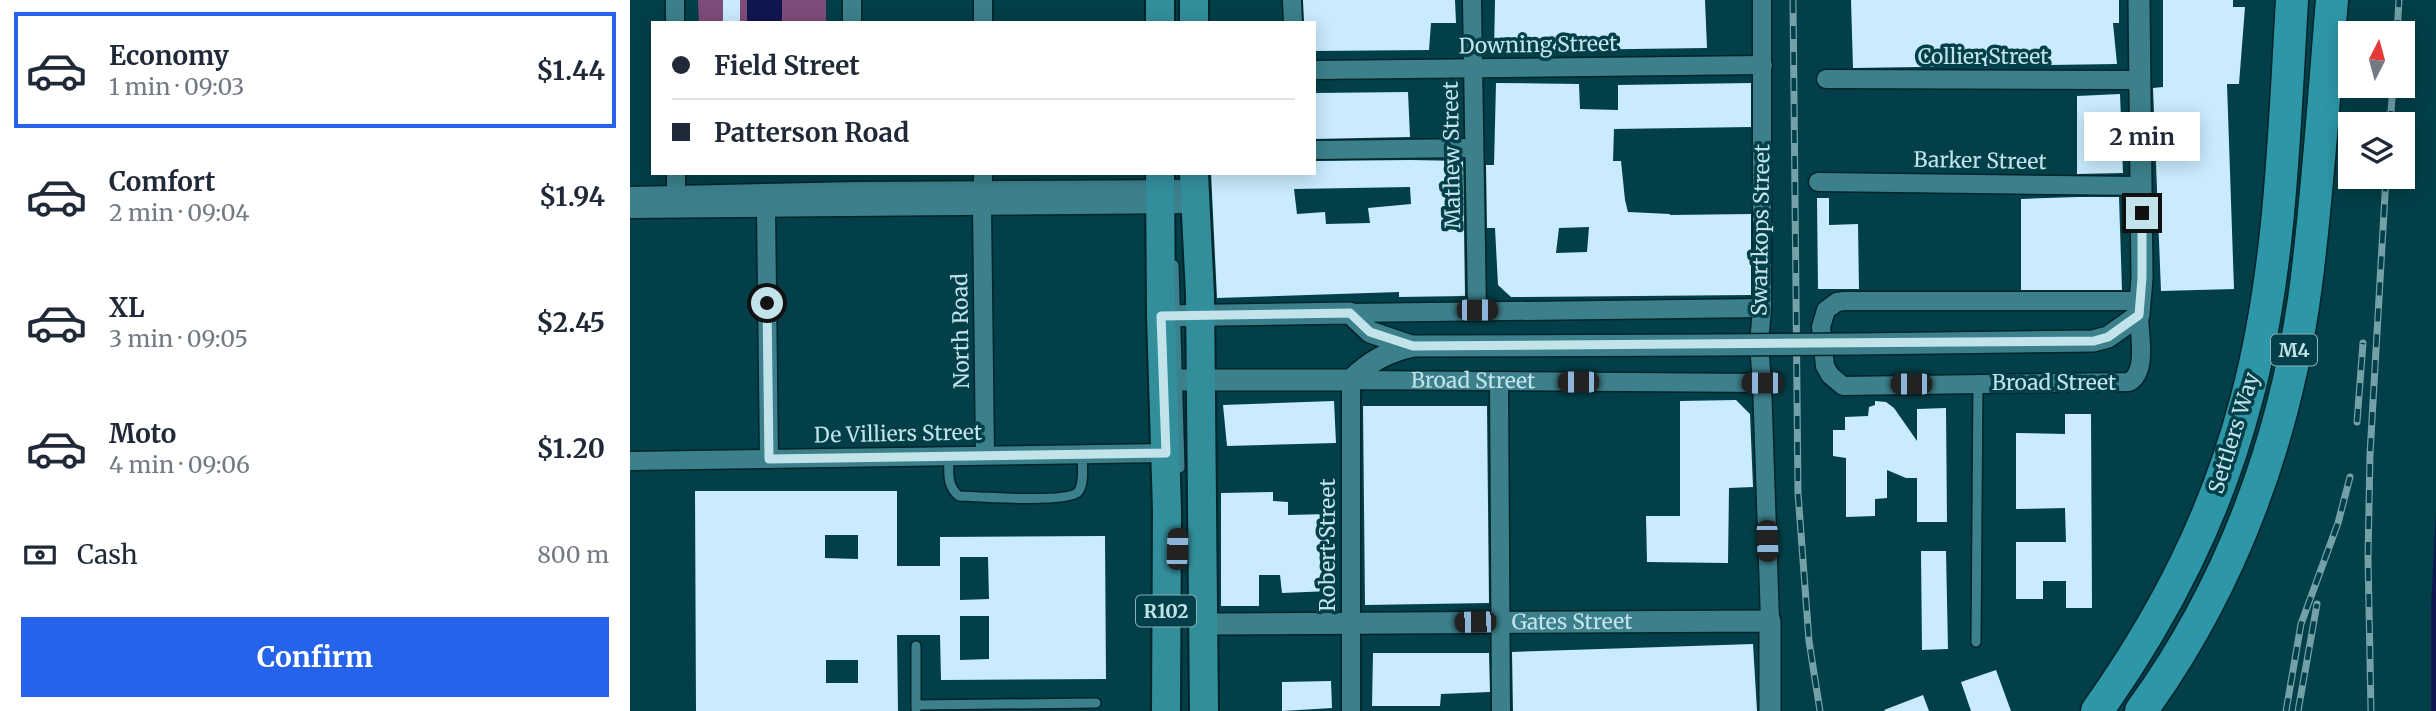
<!DOCTYPE html>
<meta charset="utf-8">
<style>
:root{--surface:#fff;--page:#f2f2f3;--text:#1f2937;--muted:#747a83;--line:#e0e1e3;--accent:#2563eb}
body{margin:0;font-family:Merriweather,serif;background:var(--page);color:var(--text);height:100vh;display:flex;flex-direction:column;font-size:26px;white-space:nowrap}
*{box-sizing:border-box;margin:0}
p{font-size:23px;color:var(--muted)}
.icon{flex:none;width:38px;height:38px;fill:none;stroke:currentColor;stroke-width:2;stroke-linecap:round;stroke-linejoin:round}
.map{position:relative;flex:1;overflow:hidden}
.side{display:flex;flex-direction:column;background:var(--surface);width:630px}
.side>*{flex:none}
.banner{position:absolute;left:21px;top:21px;width:665px;height:154px;border-radius:0px;box-shadow:0 4px 18px #0003;display:grid;align-content:center;height:154px;padding:0 21px;background:var(--surface)}
.needle{width:46px;rotate:6deg}
.controls{position:absolute;left:1708px;top:21px;display:grid;gap:14px}
.controls a{display:grid;place-items:center;width:77px;height:77px;border-radius:0px;background:var(--surface);box-shadow:0 4px 18px #0003;font-size:35px}
.end{position:absolute;width:32px;height:32px;margin:-16px;border:9px solid #c2e3ea;background:#111;box-shadow:0 0 0 4px #111}
.from{border-radius:50%}
.bubble{position:absolute;height:49px;border-radius:0px;background:var(--surface);box-shadow:0 4px 18px #0003;font-size:23px;font-weight:700;line-height:49px;text-align:center}
.car{position:absolute;width:21px;height:42px;margin:-21px -10px;border-radius:9px;box-shadow:0 0 5px 2px #0007;background:linear-gradient(#222 24%,#8ab4d8 0 40%,#222 0 76%,#8ab4d8 0 86%,#222 0)}
.banner b{display:flex;align-items:center;gap:24px;height:66px;font-size:26px}
.banner b+b{border-top:2px solid var(--line)}
.banner i{width:18px;height:18px;background:var(--text)}
ul{padding:12px 0 0;list-style:none}
li{display:flex;align-items:center;gap:21px;height:116px;margin:0 14px 10px;padding:0 7px;border:4px solid transparent;border-radius:0px}
li div{flex:1}
li b{display:block;font-size:26px}
li em{font-style:normal;font-weight:700}
li.current{border-color:var(--accent)}
li>.icon{width:63px;height:63px;stroke-width:1.5}
.pay{display:flex;align-items:center;gap:18px;height:77px;padding:0 21px;font-size:26px}
.pay p{margin-inline-start:auto}
.primary-button{display:flex;gap:14px;margin-top:auto;padding:14px 21px}
.primary-button a{flex:1;height:80px;border-radius:0px;background:var(--accent);color:#fff;font-size:28px;font-weight:700;line-height:80px;text-align:center}
main{display:flex;flex:1;min-height:0}
.map>svg:first-child{display:block}
.green{fill:#7e4c79}
.water{fill:#0f1650}
.building{fill:#c9ebfd;fill-rule:evenodd}
.lines{fill:none;stroke-linecap:round;stroke-linejoin:round}
.service-casing{stroke:#00242a;stroke-width:12}
.minor-casing{stroke:#00242a;stroke-width:21}
.tertiary-casing{stroke:#00242a;stroke-width:24}
.primary-casing{stroke:#00242a;stroke-width:32}
.motorway-casing{stroke:#00242a;stroke-width:35}
.service{stroke:#3c808c;stroke-width:9}
.minor{stroke:#3c808c;stroke-width:18}
.tertiary{stroke:#3c808c;stroke-width:21}
.primary{stroke:#338e9c;stroke-width:28}
.motorway{stroke:#2d97a7;stroke-width:32}
.rail-casing{stroke:#74a0a8;stroke-width:7}
.rail{stroke:#033f48;stroke-width:4.5;stroke-dasharray:13;stroke-linecap:butt}
.tertiary-bridge-casing{stroke:#00242a;stroke-width:24;stroke-linecap:butt}
.tertiary-bridge{stroke:#3c808c;stroke-width:21}
.route{stroke:#c2e3ea;stroke-width:9}
.labels{text-anchor:middle;stroke-width:7;stroke-linejoin:round;paint-order:stroke}
.shield{fill:#033f48;stroke:#89b2b9;stroke-width:2}
.shield-label{font-size:19px;font-weight:bold;fill:#c2e3ea}
.street-label{font-size:21px;fill:#c2e3ea;stroke:#033f48}
</style>
<main>
<section class="side">
<ul>
<li class="current"><svg class="icon" aria-label="car" viewBox="0 0 24 24"><path d="M5 17H2v-5l4-1 3-4h7l3 4 3 1v5h-3M9 17h6M6 11h13"/><circle cx="7" cy="17" r="2"/><circle cx="17" cy="17" r="2"/></svg><div><b>Economy</b><p>1 min · 09:03</p></div><em>$1.44</em></li>
<li><svg class="icon" aria-label="car" viewBox="0 0 24 24"><path d="M5 17H2v-5l4-1 3-4h7l3 4 3 1v5h-3M9 17h6M6 11h13"/><circle cx="7" cy="17" r="2"/><circle cx="17" cy="17" r="2"/></svg><div><b>Comfort</b><p>2 min · 09:04</p></div><em>$1.94</em></li>
<li><svg class="icon" aria-label="car" viewBox="0 0 24 24"><path d="M5 17H2v-5l4-1 3-4h7l3 4 3 1v5h-3M9 17h6M6 11h13"/><circle cx="7" cy="17" r="2"/><circle cx="17" cy="17" r="2"/></svg><div><b>XL</b><p>3 min · 09:05</p></div><em>$2.45</em></li>
<li><svg class="icon" aria-label="car" viewBox="0 0 24 24"><path d="M5 17H2v-5l4-1 3-4h7l3 4 3 1v5h-3M9 17h6M6 11h13"/><circle cx="7" cy="17" r="2"/><circle cx="17" cy="17" r="2"/></svg><div><b>Moto</b><p>4 min · 09:06</p></div><em>$1.20</em></li>
</ul>
<div class="pay"><svg class="icon" aria-label="cash" viewBox="0 0 24 24"><path d="M3 7h18v10H3z"/><circle cx="12" cy="12" r="2"/></svg>Cash<p>800 m</p></div>
<div class="primary-button"><a>Confirm</a></div>
</section>
<div class="map">
<svg width="1806" height="711" viewBox="0 0 1806 711">
<rect width="100%" height="100%" fill="#033f48"/>
<path class="green" d="M68,0h128v23h-127z"/>
<path class="water" d="M117,0h35v23h-35z
M1806,511v200h-5v-103z"/>
<path class="building" d="M93,0h17v23h-17z
M673,0h152l1,23h-25l-2,27 -115,1v-28h-10z
M865,0h210l2,48 -213,3z
M1221,0h268v23h-6l4,41 -264,4z
M1533,0h70v7h12l-6,77h-12l7,205 -73,2 -8,-203 10,-1z
M866,83l83,1 1,25 38,1v-25l133,-2v44l-137,2 -1,32h8l4,39 3,12 42,2v1l81,-1v81l-240,2 -13,-12 -3,-57h-8l-1,-63h8zM959,227l-2,25 -31,1 3,-25z
M778,92l2,45 -96,2v-46z
M1490,94l3,79 -46,1v-78z
M781,160l52,1 2,135 -66,1v-5l-182,6 -6,-125h103v-12zM780,187l1,17 -43,4 2,15 -44,1 -1,-12 -28,2 -3,-25z
M1447,197h42l3,93h-101v-91z
M1187,198h12v27l29,-1 1,65h-41z
M1106,400l14,14 3,73 -24,1 -1,75 -81,-1 -1,-46h34v-115z
M704,401l2,42 -109,3 -4,-41z
M1245,401l11,1 8,6 23,33v-32l29,-1 1,114h-30v-44h-11l-19,-8v28l-12,1v17l-29,1v-59l-13,-2v-26h12v-13l23,-1 1,-9 6,-2z
M733,406h124l2,197 -124,2z
M1435,414h26l1,194h-26v-27h-23v18h-27v-57h50l-1,-34 -49,1v-76l49,1z
M65,491h202v75h43v-29l165,-1 1,143 -165,1 -1,-45h-43l1,76h-202zM195,535h33v24l-33,-1zM330,557h28l1,42 -29,1zM330,616h29v43l-29,1zM196,660h32v23h-32z
M643,492v9l15,1v13l40,-1 3,77 -49,2 -2,-18h-21v31h-38v-113z
M1291,551h25l2,98 -26,1z
M1123,644l4,67h-244l-1,-59z
M743,653h116l1,39 -49,2 -1,12h-68z
M1366,670l15,41h-40l-10,-29z
M701,681l1,27 -50,3v-29z
M1293,695l6,16h-44l-1,-1z"/>
<g class="lines">
<g class="service-casing">
<path id="service" d="M544,265l6,203
M319,455c0,16 -3,31 10,41 20,1 109,7 119,-4 7,-8 4,-28 4,-38
M1346,642l2,-259
M286,646v63
M286,705l180,-2"/>
</g>
<g class="minor-casing">
<g id="minor">
<path d="M45,0v23"/>
<path d="M222,0v23"/>
<path d="M353,0v23"/>
<path d="M662,0l1,23"/>
<path d="M842,0l5,310"/>
<path d="M1132,0v308l-3,36 3,39 8,238"/>
<path d="M684,70l449,-5"/>
<path d="M1196,79l314,1"/>
<path d="M684,150l160,-2"/>
<path d="M46,173v22"/>
<path d="M353,173v18"/>
<path d="M1188,182l324,4"/>
<path d="M0,196l225,-5 339,-2"/>
<path d="M352,206l3,249"/>
<path d="M136,208l3,251"/>
<path d="M0,209l565,-5"/>
<path d="M720,313l412,-5"/>
<path d="M1509,315c0,19 9,57 -10,67l-286,4 -13,-11 -5,-9 -4,-39 5,-17 11,-8 7,-1h296"/>
<path d="M869,382l2,329"/>
<path d="M0,461l536,-8"/>
<path id="s1" d="M721,711v-331l411,3"/>
</g>
</g>
<g class="tertiary-casing">
<g id="tertiary">
<path d="M531,316l189,-3 20,19 41,14"/>
<path d="M1226,344l237,-3 15,-4 31,-22 3,-37 -3,-278"/>
<path d="M533,380h188c19,-19 36,-28 62,-34l306,-1"/>
<path id="s2" d="M574,624l566,-3v90"/>
</g>
</g>
<g class="primary-casing">
<path id="primary" d="M530,0v23
M564,0v23
M530,173l1,143 6,195 -1,200
M564,173l6,122 4,416"/>
</g>
<g class="motorway-casing">
<path id="motorway" d="M1467,711c68,-96 119,-196 149,-310 35,-130 38,-268 46,-401
M1511,711c91,-125 145,-273 165,-426 12,-94 18,-190 26,-285"/>
</g>
<use href="#service" class="service"/>
<use href="#minor" class="minor"/>
<use href="#tertiary" class="tertiary"/>
<use href="#primary" class="primary"/>
<use href="#motorway" class="motorway"/>
<g class="rail-casing">
<path id="rail" d="M1163,0l5,493 11,148 11,70
M1767,33l2,-33
M1760,124l3,-38
M1727,422l6,-79
M1656,711l15,-87 37,-101 12,-46
M1668,711l19,-107
M1741,711l-3,-154 2,-103 16,-277"/>
</g>
<use href="#rail" class="rail"/>
<g class="tertiary-bridge-casing">
<path id="tertiary-bridge" d="M1089,345l137,-1"/>
</g>
<use href="#tertiary-bridge" class="tertiary-bridge"/>
</g>
<g class="lines">
<path class="route" d="M137,303l2,156 397,-6 -5,-137 189,-3 20,19 43,14 681,-5 14,-4 31,-22 3,-37v-65"/>
</g>
<g class="labels">
<g class="shield">
<rect x="1641" y="334.5" width="46" height="31" rx="5"/>
<rect x="506" y="595.5" width="60" height="31" rx="5"/>
</g>
<g class="shield-label">
<text x="1664" y="357">M4</text>
<text x="536" y="618">R102</text>
</g>
<g class="street-label">
<text transform="translate(908 45) rotate(-1)" y="7">Downing Street</text>
<text x="1353" y="64">Collier Street</text>
<text transform="translate(822 155) rotate(-91)" y="7">Mathew Street</text>
<text transform="translate(1350 161) rotate(1)" y="7">Barker Street</text>
<text transform="translate(1131 230) rotate(-89)" y="7">Swartkops Street</text>
<text transform="translate(331 331) rotate(-91)" y="7">North Road</text>
<text dy="7" stroke="none"><textPath href="#s1" startOffset="453">Broad Street</textPath></text>
<text x="1424" y="390">Broad Street</text>
<text transform="translate(1604 433) rotate(-73)" y="7">Settlers Way</text>
<text transform="translate(268 434) rotate(-1)" y="7">De Villiers Street</text>
<text transform="translate(698 545) rotate(-90)" y="7">Robert Street</text>
<text dy="7" stroke="none"><textPath href="#s2" startOffset="368">Gates Street</textPath></text>
</g>
</g>
</svg>
<div class="controls">
<a><svg class="needle" viewBox="-14 -14 28 28"><path d="M0-13l5 13h-10z" fill="#e53935"/><path d="M0 13l5-13h-10z" fill="#747a83"/></svg></a>
<a><svg class="icon" aria-label="layers" viewBox="0 0 24 24"><path d="M12 4l9 5-9 5-9-5zM3 14l9 5 9-5"/></svg></a>
</div>
<i class="end from" style="left:137px;top:303px"></i>
<i class="end" style="left:1512px;top:213px"></i>
<div class="bubble" style="left:1454px;top:112px;width:116px">2 min</div>
<i class="car" style="left:847px;top:310px;rotate:90deg"></i>
<i class="car" style="left:948px;top:382px;rotate:270deg"></i>
<i class="car" style="left:1132px;top:383px;rotate:270deg"></i>
<i class="car" style="left:1281px;top:384px;rotate:270deg"></i>
<i class="car" style="left:1137px;top:541px;rotate:178deg"></i>
<i class="car" style="left:547px;top:549px;rotate:2deg"></i>
<i class="car" style="left:845px;top:622px;rotate:269deg"></i>
<div class="banner">
<b><i class="from"></i>Field Street</b>
<b><i></i>Patterson Road</b>
</div>
</div>
</main>
